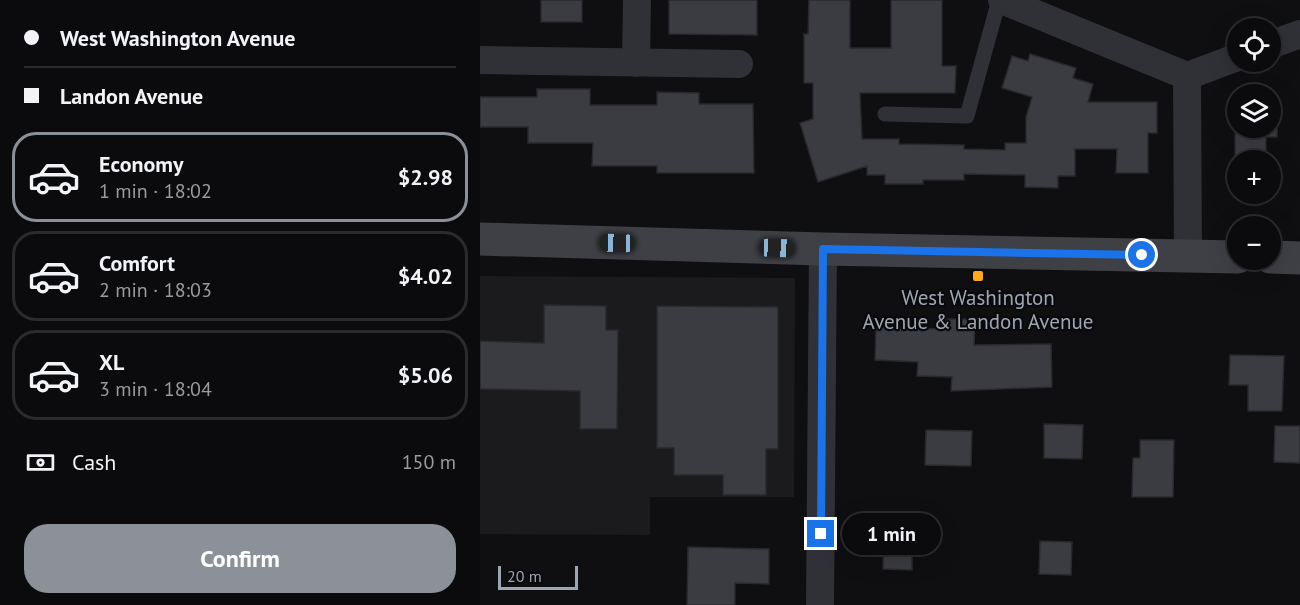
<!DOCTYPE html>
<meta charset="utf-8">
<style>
:root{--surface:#0b0b0d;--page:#19191b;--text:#f1f3f6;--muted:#9a9b9d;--line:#2b2b2e;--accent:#8c9099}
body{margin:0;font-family:"PT Sans",sans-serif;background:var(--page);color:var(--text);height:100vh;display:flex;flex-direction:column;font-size:22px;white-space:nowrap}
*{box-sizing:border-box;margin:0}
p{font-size:20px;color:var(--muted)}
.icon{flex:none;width:33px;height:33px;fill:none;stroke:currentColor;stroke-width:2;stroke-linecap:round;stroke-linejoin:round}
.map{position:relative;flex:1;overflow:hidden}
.sheet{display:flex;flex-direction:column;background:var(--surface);width:480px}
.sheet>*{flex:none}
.guide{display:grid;align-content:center;height:132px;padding:0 24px;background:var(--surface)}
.fabs{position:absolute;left:747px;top:18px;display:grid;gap:12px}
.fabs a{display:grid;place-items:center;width:54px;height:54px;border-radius:50%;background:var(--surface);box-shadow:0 6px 24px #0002,0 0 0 2px var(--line);font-size:30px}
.scale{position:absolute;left:18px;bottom:15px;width:80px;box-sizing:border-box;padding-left:6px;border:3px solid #9fa6b3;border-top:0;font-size:16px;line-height:21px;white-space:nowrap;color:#9fa6b3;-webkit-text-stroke:4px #0a0a0c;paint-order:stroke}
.end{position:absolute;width:27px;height:27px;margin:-14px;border:8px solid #1a73e8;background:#fff;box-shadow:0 0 0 3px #fff}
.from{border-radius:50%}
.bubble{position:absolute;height:42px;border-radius:21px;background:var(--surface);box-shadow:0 6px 24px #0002,0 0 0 2px var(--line);font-size:20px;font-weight:700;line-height:42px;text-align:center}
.car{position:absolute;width:18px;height:36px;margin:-18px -9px;border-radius:8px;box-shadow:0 0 4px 2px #0007;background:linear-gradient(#222 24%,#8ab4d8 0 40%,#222 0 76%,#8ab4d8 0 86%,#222 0)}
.guide b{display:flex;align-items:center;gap:21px;height:57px;font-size:22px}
.guide b+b{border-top:2px solid var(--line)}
.guide i{width:15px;height:15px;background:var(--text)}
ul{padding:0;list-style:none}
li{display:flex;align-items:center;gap:18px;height:90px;margin:0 12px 9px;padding:0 12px;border:3px solid var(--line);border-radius:24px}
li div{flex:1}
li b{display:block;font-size:22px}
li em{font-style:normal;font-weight:700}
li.selected{border-color:var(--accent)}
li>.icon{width:54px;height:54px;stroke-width:1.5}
.pay{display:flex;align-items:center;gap:15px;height:66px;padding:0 24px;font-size:22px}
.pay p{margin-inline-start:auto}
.action{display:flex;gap:12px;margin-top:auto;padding:12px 24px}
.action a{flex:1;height:69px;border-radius:24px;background:var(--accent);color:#fff;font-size:24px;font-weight:700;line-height:69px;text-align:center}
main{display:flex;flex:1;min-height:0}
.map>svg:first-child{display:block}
.built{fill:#1b1b1e}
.building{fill:#3b3c41;stroke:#29292d;stroke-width:1.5}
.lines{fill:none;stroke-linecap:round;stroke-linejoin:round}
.service{stroke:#303136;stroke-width:15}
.minor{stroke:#303136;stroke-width:28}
.secondary{stroke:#3e4046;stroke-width:33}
.route{stroke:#1a73e8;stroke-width:8}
.poi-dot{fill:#ffa919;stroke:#0a0a0c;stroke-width:2}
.labels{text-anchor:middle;stroke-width:4.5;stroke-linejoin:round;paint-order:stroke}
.poi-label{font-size:21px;fill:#9fa6b3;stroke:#0a0a0c}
</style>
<main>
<section class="sheet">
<div class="guide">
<b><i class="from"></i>West Washington Avenue</b>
<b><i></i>Landon Avenue</b>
</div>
<ul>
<li class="selected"><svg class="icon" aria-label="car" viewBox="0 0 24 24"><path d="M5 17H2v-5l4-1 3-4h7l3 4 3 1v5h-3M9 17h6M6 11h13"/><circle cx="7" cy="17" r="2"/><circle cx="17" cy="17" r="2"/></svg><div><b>Economy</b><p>1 min · 18:02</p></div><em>$2.98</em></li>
<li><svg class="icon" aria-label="car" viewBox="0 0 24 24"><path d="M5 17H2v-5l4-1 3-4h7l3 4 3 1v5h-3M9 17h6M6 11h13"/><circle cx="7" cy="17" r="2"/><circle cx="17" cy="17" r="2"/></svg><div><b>Comfort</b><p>2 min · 18:03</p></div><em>$4.02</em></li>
<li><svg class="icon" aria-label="car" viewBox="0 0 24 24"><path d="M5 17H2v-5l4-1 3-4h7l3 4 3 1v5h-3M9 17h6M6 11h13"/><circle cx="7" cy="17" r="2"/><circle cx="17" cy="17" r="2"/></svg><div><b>XL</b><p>3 min · 18:04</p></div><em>$5.06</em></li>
</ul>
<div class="pay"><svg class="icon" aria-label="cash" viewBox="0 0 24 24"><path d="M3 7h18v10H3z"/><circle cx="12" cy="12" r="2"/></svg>Cash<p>150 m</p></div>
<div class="action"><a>Confirm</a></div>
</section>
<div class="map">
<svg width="820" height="605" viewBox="0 0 820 605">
<rect width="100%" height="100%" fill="#0f0f11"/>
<path class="built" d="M0,276l315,2 -1,219h-144v38l-170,-1z"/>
<path class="building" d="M61,0h41v22h-41z
M189,0h88v35l-88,-1z
M329,0h41v48h41v-48h51v66h14l-1,27h-95l2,46h37v5l65,1v4l41,1v-7h21v-26l6,-20 -30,-9 10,-32 16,5 2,-7 46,14 -3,10 20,6 -5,18h69v31h-9v40h-32l1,-24h-42v27h-17v12l-33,-1v-12l-61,-1v6h-41v4h-38v-9h-18v-9l-49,16 -18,-59 13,-4v-36h-9v-49h4z
M57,89h53v16h67v-13l42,1v11h54l1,69h-97v-7h-65l1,-23h-65v-16h-48v-30h57z
M755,109h3v19h32v-18h8l-1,27h-11v23h-31z
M64,305l62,1v24h12l-1,99h-37v-38l-100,-2v-48l64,2z
M177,306l121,1v142h-12v46h-43v-20h-49v-27h-17z
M459,319h36l-1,26 77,-1 1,43 -101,4 1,-14 -35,-1 1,-14 -43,-2 1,-33 63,2z
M750,355l54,1 -2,55h-34v-26h-19z
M564,424l39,1 -1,34 -38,-1z
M795,426h25v37l-26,-1z
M446,430l46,1 -1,35 -46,-1z
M660,440h34l-1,57h-41l1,-39h7z
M404,532h28v38l-29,-1z
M560,541l32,1 -1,33 -32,-1z
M208,547l81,2v35l-34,-1v22h-48z"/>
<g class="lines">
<path class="service" d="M405,114l82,2 32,-116"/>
<path class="minor" d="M522,0l185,76 51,-19
M790,45l30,-11
M0,60l259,4
M156,63l1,-63
M707,76l1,180
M340,605l3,-356"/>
<path class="secondary" d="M0,239l343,10 415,8
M790,257l30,1"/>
</g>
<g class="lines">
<path class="route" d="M341,534l2,-285 319,6"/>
</g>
<rect class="poi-dot" x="492" y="270" width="12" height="12" rx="3"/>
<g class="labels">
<g class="poi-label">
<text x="498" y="305">West Washington<tspan x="498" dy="24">Avenue &amp; Landon Avenue</tspan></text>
</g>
</g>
</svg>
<div class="fabs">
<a><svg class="icon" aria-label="locate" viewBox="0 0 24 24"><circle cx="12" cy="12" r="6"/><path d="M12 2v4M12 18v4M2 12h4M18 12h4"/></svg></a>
<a><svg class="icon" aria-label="layers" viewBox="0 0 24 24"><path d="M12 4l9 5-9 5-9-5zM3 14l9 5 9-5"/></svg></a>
<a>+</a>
<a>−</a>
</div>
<div class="scale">20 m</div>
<i class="end from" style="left:662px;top:255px"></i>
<i class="end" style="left:341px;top:534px"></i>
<div class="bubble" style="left:362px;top:513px;width:99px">1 min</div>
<i class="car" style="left:137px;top:243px;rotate:271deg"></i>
<i class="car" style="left:297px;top:248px;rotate:92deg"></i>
</div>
</main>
